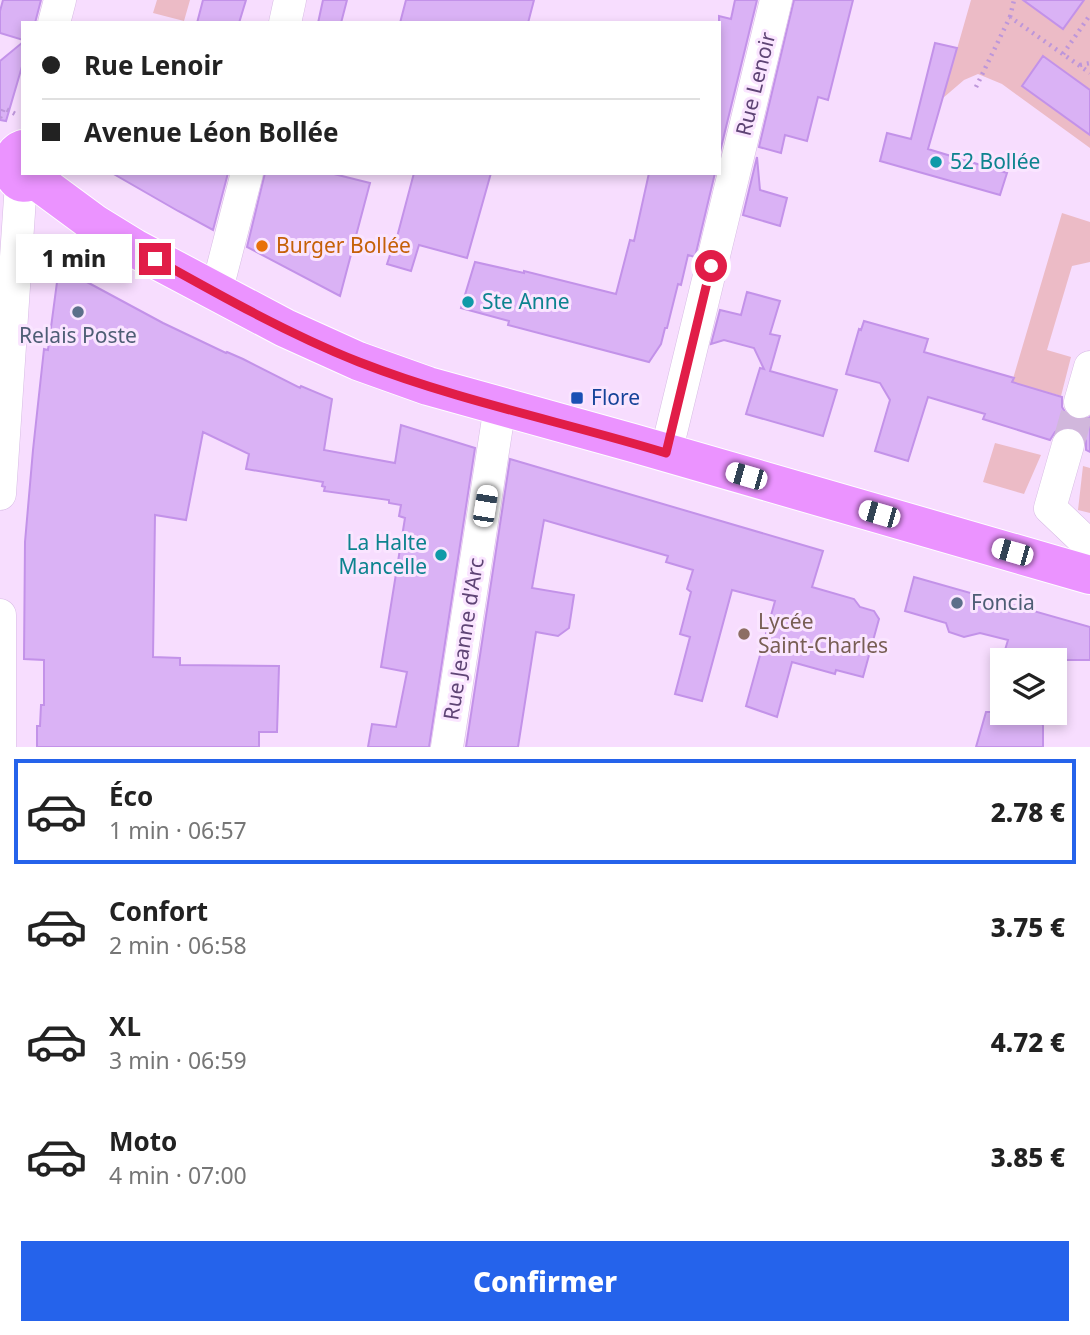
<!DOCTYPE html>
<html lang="fr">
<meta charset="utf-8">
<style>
:root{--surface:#fff;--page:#f2f2f2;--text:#222;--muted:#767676;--line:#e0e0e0;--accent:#2563eb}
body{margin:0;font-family:"Noto Sans",sans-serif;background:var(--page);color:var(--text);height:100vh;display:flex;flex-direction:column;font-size:26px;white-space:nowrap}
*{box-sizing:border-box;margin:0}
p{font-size:23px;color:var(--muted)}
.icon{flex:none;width:38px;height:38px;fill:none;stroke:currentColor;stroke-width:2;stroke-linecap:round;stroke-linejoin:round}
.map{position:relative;height:747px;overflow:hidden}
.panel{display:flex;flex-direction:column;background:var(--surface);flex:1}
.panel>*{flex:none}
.banner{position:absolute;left:21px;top:21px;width:700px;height:154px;border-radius:0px;box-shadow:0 4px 10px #0003;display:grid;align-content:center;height:154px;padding:0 21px;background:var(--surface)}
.buttons{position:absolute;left:990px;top:648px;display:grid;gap:14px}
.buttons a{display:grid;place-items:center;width:77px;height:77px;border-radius:0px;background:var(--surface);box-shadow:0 4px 10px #0003;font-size:35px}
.end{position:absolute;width:32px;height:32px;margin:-16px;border:9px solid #e11d48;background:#fff;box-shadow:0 0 0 4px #fff}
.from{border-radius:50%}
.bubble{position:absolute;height:49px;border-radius:0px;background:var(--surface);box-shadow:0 4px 10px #0003;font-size:23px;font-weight:800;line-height:49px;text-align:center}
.car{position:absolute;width:21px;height:42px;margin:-21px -10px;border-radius:9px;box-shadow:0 0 5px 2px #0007;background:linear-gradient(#fff 24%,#345 0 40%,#fff 0 76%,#345 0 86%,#fff 0)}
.banner b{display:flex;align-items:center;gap:24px;height:66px;font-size:26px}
.banner b+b{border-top:2px solid var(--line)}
.banner i{width:18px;height:18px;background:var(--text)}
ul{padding:12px 0 0;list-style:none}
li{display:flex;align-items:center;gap:21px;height:105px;margin:0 14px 10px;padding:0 7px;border:4px solid transparent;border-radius:0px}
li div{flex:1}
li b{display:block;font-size:26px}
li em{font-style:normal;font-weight:800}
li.current{border-color:var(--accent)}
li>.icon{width:63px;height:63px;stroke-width:1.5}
.cta{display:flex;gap:14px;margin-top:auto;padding:14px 21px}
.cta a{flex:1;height:80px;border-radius:0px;background:var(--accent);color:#fff;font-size:28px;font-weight:800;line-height:80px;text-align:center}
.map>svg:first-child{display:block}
.green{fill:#ecbbc6}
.building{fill:#dab2f5;stroke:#c392e9;stroke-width:2}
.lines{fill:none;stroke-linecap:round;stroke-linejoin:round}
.street-tunnel{stroke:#d1b7dc;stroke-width:32;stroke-dasharray:32 16;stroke-linecap:butt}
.street-casing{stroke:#d7bce4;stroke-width:33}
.primary-casing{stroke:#fff;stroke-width:40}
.path{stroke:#bd96da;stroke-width:4.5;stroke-dasharray:2 5;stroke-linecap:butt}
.street{stroke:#fff;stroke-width:32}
.primary{stroke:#eb93ff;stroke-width:38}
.route{stroke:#e11d48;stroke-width:9}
.culture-dot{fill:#0f9aa8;stroke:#fae5ff;stroke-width:2.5}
.food-dot{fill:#e8710a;stroke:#fae5ff;stroke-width:2.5}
.service-dot{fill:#5c6f8a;stroke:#fae5ff;stroke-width:2.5}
.transit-dot{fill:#1a4fb4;stroke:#fae5ff;stroke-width:2.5}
.education-dot{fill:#8d6e63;stroke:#fae5ff;stroke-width:2.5}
.labels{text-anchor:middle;stroke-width:6;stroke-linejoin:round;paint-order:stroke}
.street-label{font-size:21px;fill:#5e4475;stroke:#fae5ff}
.culture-label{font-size:21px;fill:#0d838f;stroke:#fae5ff;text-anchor:start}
.food-label{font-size:21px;fill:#c56008;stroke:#fae5ff;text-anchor:start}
.service-label{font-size:21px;fill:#4e5e75;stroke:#fae5ff}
.transit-label{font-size:21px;fill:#164399;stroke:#fae5ff;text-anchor:start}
.education-label{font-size:21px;fill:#785e54;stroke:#fae5ff;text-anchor:start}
</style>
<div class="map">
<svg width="1090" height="747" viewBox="0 0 1090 747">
<rect width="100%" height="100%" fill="#f7ddfe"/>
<path class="green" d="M157,0h33l-6,21 -31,-8z
M971,0h119v148l-88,-64 -24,-10 -14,6 -21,18z
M1062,213l28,9v40l-18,4 -25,84 24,7 -10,39 -49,-14z
M995,443l46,12 -17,39 -41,-12z
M1083,466l7,2v45l-12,-3z"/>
<path class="building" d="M3,0h38l-6,23h-12v17l-23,-7v-22z
M203,0h43l-7,23h-42z
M323,0h24l-6,23h-23z
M406,0h128l-6,23h-128z
M735,0h22l-38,156v-140l12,3z
M794,0h59l-25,100 -10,-3 -11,44 -22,-6 -4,18 -22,-6z
M1023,0h61l-21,29z
M23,42v21l-17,58 -6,-1v-59z
M935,43l22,5 -29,101 79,24 -7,22 -120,-34 7,-28 24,6z
M1043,56l47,34v45l-68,-49z
M757,157l3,33 27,8 -7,28 -37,-11z
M112,173h116l-15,57 -35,-19z
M265,173h65l40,10 -30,113 -93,-49z
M414,173h77l-24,85 -48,-13 -8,26 -24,-7 9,-27h1z
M649,173h66l-20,84 -7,-2 -7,30 -3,-1 -11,44h-2l-4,16 -12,18 -141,-37 1,-4 -48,-13 14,-46 49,11v-2l92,23 14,-54 4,1z
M59,267l104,56 63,30 1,-1 16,7 57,29 1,-2 31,13 -8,51 71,13 6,-38 74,23 -46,299h-61l4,-23 24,3 11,-55 -26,-5 24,-149 -6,-2 2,-11 -12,-2v-3l-65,-9 1,-4 -3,-1 1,-4 -77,-13 3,-15 -46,-22 -17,88 -31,-5 -2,142 27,1v7l99,1 -2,66h-18v15h-222v-21h3l1,-21h3v-45l-20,-1 1,-117 8,-92 11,-101 4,1z
M747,292l33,9 -10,33 10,2 -10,35 67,19 -14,46 -77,-22 14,-46 4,1 -10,-21 -30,-8 -13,4 9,-34 21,5z
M864,321l64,18 -4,13 90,26 -2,4 50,15v10l5,8 9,5h8l6,-3v35l-4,-2v-9l-4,-8 -8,-5 -11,-1 -8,5 -5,8 -67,-21 2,-5 -57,-17 -20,64 -33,-10 15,-51 -10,-17 -34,-9 13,-45 2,1z
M510,459l313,92 -11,36 42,12 6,8 14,4 5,8 -16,58 -27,-7 -1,4 -43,-12 -15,55 -31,-11 29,-105 -43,-11 -30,111 -27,-7 15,-57 -10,-3 11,-42 -4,-3 6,-19 -27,-8 2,-6 -124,-36 -12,68 42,7 -5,33 -11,8 -22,-4 -18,115h-52z
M914,577l176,50v33h-88l6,-20 -28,-7 -16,4 -15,-5 -3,-9 -41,-12z
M986,712h53l4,14v21h-67z"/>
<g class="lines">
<path class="street-tunnel" d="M1068,445l12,-43"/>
<g class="street-casing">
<path id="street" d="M54,23l6,-23
M285,23l5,-23
M216,293l31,-120
M1080,402l10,-35
M1068,445l-18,63 40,38
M666,453l110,-453
M0,494l21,-311
M0,615v132
M447,747l53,-341"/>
</g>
<g class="primary-casing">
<path id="primary" d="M23,149c-23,9 -6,53 15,24
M34,179l61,45 39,24 151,80 73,33 70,25 205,57 457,132"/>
</g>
<path class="path" d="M1010,17l4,-17
M1063,54l27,-39
M1080,65l10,-2
M976,87l34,-70 80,56
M0,118l4,-10 15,8"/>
<use href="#street" class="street"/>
<use href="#primary" class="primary"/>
</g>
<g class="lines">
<path class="route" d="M155,259c66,37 134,75 204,103 100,39 205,60 307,91l45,-187"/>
</g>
<g class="culture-dot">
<circle cx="936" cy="162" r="7"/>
<circle cx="468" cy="302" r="7"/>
<circle cx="441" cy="555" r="7"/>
</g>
<circle class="food-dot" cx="262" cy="246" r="7"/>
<g class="service-dot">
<circle cx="78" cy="312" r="7"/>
<circle cx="957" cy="603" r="7"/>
</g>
<rect class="transit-dot" x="570" y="391" width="14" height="14" rx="3.5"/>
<circle class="education-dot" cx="744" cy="634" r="7"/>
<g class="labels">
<g class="street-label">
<text transform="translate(756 84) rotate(-76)" y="7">Rue Lenoir</text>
<text transform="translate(464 639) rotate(-81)" y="7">Rue Jeanne d'Arc</text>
</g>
<g class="culture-label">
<text x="950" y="169">52 Bollée</text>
<text x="482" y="309">Ste Anne</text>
<text x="427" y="550" text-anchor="end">La Halte<tspan x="427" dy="24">Mancelle</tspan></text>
</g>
<g class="food-label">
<text x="276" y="253">Burger Bollée</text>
</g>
<g class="service-label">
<text x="78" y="343">Relais Poste</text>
<text x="971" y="610" text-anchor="start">Foncia</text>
</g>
<g class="transit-label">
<text x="591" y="405">Flore</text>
</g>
<g class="education-label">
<text x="758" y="629">Lycée<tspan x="758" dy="24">Saint-Charles</tspan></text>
</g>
</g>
</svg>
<div class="buttons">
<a><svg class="icon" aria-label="layers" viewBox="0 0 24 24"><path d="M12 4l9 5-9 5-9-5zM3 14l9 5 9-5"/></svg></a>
</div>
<i class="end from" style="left:711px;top:266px"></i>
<i class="end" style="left:155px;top:259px"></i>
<div class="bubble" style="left:16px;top:234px;width:116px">1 min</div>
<i class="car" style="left:746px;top:476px;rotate:286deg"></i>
<i class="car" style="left:485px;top:506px;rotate:9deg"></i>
<i class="car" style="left:879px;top:514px;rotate:286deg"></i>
<i class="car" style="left:1012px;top:552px;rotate:286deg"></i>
<div class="banner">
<b><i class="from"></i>Rue Lenoir</b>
<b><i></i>Avenue Léon Bollée</b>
</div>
</div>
<section class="panel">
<ul>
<li class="current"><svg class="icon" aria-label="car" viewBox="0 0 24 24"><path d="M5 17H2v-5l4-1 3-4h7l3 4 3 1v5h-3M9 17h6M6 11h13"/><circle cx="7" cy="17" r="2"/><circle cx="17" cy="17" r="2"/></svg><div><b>Éco</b><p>1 min · 06:57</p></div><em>2.78 €</em></li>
<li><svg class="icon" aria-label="car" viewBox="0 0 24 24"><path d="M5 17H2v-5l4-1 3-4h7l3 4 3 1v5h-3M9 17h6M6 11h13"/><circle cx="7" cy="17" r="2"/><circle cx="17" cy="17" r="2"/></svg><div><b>Confort</b><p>2 min · 06:58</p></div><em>3.75 €</em></li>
<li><svg class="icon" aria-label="car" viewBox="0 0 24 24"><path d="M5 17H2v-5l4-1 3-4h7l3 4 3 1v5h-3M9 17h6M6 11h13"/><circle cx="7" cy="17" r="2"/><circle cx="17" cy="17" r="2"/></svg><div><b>XL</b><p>3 min · 06:59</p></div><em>4.72 €</em></li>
<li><svg class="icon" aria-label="car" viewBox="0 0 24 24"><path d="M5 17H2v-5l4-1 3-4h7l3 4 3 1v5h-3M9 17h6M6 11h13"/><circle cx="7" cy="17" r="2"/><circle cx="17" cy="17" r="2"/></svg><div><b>Moto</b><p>4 min · 07:00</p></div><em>3.85 €</em></li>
</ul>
<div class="cta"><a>Confirmer</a></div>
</section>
